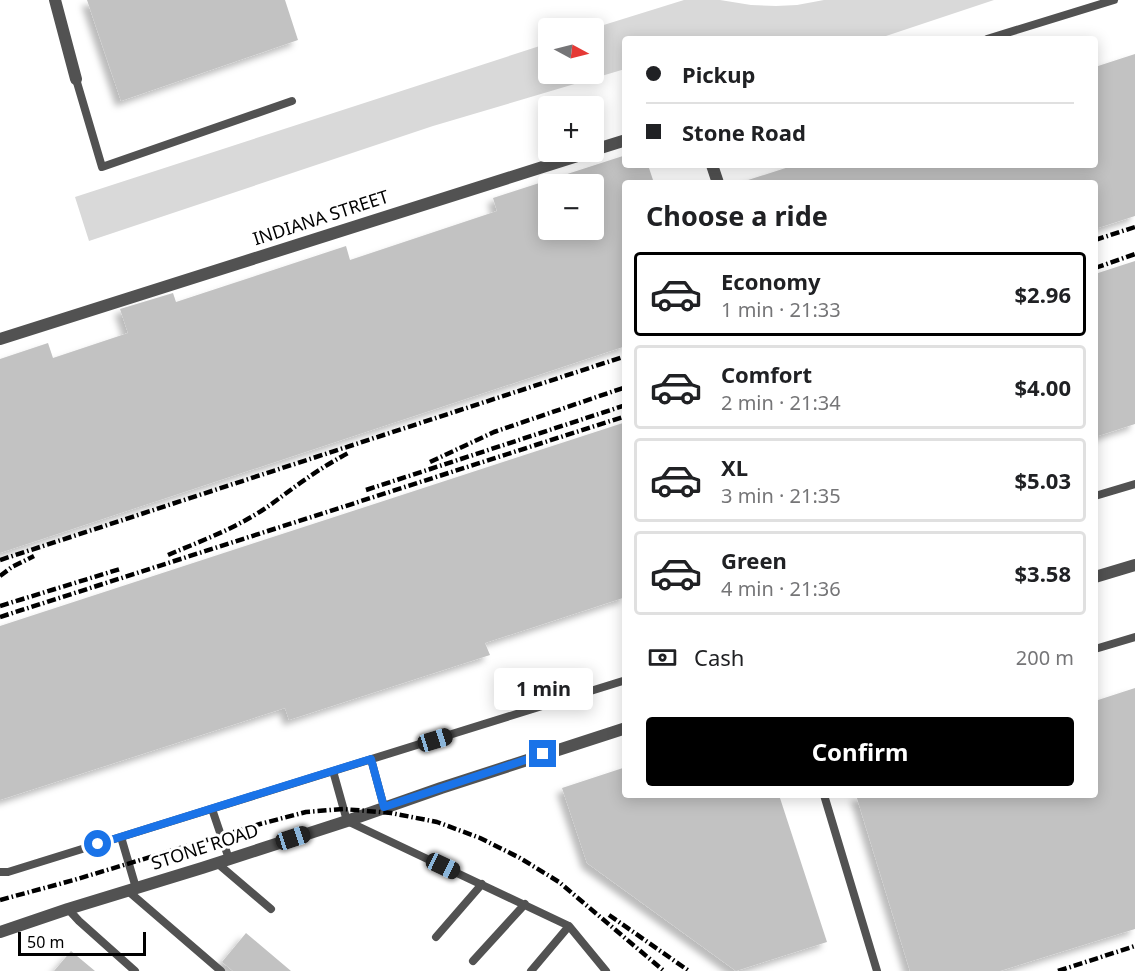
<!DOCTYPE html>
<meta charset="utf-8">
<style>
:root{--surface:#fff;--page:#f2f2f2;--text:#202124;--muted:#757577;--line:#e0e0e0;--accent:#000}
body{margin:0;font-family:"Noto Sans",sans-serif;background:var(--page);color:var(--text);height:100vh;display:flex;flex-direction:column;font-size:22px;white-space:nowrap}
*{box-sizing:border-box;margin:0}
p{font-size:20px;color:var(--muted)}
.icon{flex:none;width:33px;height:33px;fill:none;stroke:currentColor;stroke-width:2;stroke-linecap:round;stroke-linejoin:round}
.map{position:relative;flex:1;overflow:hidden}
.drawer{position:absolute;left:622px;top:180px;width:476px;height:618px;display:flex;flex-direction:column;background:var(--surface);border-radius:6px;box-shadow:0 3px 15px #0003}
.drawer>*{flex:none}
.top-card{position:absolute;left:622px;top:36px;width:476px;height:132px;border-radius:6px;box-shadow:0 3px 15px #0003;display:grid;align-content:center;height:132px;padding:0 24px;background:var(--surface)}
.needle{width:39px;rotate:97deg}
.tools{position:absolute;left:538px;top:18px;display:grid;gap:12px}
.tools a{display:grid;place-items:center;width:66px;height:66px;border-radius:6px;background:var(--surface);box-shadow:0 3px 15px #0003;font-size:30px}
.scale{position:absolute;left:18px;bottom:15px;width:128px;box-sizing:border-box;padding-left:6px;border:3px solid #000;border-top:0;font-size:16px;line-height:21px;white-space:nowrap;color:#000;-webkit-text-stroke:4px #fff;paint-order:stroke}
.end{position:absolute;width:27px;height:27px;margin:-14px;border:8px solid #1a73e8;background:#fff;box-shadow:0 0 0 3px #fff}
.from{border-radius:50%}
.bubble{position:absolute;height:42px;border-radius:6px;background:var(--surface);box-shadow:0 3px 15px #0003;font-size:20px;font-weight:700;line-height:42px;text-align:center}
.car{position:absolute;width:18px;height:36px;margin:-18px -9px;border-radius:8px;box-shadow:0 0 4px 2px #0007;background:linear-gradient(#222 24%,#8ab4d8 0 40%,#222 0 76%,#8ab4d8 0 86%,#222 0)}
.top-card b{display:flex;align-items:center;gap:21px;height:57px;font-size:22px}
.top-card b+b{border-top:2px solid var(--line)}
.top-card i{width:15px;height:15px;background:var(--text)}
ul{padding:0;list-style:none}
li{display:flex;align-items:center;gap:18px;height:84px;margin:0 12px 9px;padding:0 12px;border:3px solid var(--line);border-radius:6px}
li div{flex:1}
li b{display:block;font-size:22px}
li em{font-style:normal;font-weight:700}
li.active{border-color:var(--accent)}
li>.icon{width:54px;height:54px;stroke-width:1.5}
h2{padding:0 24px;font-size:27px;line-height:72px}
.pay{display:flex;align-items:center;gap:15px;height:66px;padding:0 24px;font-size:22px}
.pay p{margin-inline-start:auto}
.action{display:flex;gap:12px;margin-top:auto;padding:12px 24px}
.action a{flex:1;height:69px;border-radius:6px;background:var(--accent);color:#fff;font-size:24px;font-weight:700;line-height:69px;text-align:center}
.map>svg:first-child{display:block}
.green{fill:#d9d9d9}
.building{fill:#c2c2c2;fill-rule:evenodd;filter:url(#shadow)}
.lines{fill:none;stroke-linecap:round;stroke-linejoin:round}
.service{stroke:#525252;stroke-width:8}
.minor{stroke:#525252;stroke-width:12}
.rail{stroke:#000;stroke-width:4.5;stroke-dasharray:9 3 1.5 3;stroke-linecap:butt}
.route{stroke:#1a73e8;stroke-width:8}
.labels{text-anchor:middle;stroke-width:6;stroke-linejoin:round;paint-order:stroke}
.street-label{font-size:18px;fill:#000;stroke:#fff}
</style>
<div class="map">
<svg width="1135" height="971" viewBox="0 0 1135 971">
<defs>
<filter id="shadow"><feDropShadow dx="-5.5" dy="5.5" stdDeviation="3" flood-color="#0004"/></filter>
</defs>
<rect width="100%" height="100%" fill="#fff"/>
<path class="green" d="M684,0h36l31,5 25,1 21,-1 27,-5h170l-117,39h-251l-1,30 -192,57 -344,115 -14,-44 474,-154v31h45v-46z"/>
<path class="building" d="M87,0h198l13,40 -177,61z
M1135,54v162l-40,13v-46h-346l-1,-3 47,-15h300v-98z
M626,155v10h22l6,18h-28v163l-626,207v-194l48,-16 5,15 75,-25 -8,-24 53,-16 3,9 170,-56 4,14 147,-49 -4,-13zM549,184h45v46h-45z
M1135,261v163l-40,13v-163z
M626,422v175l-141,46 5,12 -201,65 -4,-12 -285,92v-174z
M1135,688v241l-135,42h-90l-54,-176h239v-94z
M626,767v28h153l48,147 -91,29 -149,-108 -25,-75z
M246,933l45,38h-58l-11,-9z
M71,951l24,20h-41z"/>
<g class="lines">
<path class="service" d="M987,39l127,-39
M76,79l26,88 190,-66
M1095,496l40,-12
M1095,649l40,-12
M371,759l13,48
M333,771l14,50 222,105 37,45
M824,795l53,176
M212,809l17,50
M121,837l15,51
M217,863l54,46
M0,872h8l618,-192
M128,891l93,80
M68,909l11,12 56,50
M436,937l46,-53
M473,961l52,-57
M531,971l38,-45"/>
<path class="minor" d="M55,0l21,79
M594,150l32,-10
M712,165l6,18
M0,339l590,-187
M1095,577l40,-12
M0,932l68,-23 134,-41 145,-47 94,-33 185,-60"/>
<path class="rail" d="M1095,240l40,-13
M1095,268l40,-14
M430,462l64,-30 132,-45
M366,490l260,-85
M168,555c28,-12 58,-23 85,-39 19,-11 35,-25 53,-37 14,-10 29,-19 44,-27
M0,560l626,-204
M0,576l12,-9 22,-11
M0,606l120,-37
M0,617l626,-201
M0,900l74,-20 186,-56 46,-12 37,-3 48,4 46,9 43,16 40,20 39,24 105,89
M609,915l80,56
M1058,971l77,-25"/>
</g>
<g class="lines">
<path class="route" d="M98,844l273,-85 13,48 159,-53"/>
</g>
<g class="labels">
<g class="street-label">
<text transform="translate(321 218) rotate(-18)" y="6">INDIANA STREET</text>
<text transform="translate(205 847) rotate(-18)" y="6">STONE ROAD</text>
</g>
</g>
</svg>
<div class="tools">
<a><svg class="needle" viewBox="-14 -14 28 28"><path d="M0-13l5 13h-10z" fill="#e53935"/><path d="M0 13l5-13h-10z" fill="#757577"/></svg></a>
<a>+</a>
<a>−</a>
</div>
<div class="scale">50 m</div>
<i class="end from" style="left:98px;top:844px"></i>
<i class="end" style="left:543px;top:754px"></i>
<div class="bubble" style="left:494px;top:668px;width:99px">1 min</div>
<i class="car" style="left:435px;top:740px;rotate:73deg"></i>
<i class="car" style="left:293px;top:838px;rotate:72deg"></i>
<i class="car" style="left:443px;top:866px;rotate:115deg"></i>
<div class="top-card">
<b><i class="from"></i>Pickup</b>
<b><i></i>Stone Road</b>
</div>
<section class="drawer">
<h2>Choose a ride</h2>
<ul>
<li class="active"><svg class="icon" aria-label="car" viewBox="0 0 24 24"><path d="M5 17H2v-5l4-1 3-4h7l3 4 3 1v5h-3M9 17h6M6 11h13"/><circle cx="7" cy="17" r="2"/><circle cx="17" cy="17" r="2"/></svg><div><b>Economy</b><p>1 min · 21:33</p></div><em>$2.96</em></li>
<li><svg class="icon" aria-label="car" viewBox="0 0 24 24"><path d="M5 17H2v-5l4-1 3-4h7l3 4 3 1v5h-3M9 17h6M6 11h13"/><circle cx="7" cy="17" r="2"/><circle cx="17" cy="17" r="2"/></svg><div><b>Comfort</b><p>2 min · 21:34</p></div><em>$4.00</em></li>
<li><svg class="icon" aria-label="car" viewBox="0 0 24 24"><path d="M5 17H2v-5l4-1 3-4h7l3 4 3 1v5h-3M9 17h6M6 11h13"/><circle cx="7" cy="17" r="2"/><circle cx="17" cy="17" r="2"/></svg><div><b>XL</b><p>3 min · 21:35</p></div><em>$5.03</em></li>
<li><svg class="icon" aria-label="car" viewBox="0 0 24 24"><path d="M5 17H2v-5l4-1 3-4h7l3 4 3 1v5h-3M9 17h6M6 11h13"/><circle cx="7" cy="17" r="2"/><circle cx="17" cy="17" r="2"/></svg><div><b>Green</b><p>4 min · 21:36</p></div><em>$3.58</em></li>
</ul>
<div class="pay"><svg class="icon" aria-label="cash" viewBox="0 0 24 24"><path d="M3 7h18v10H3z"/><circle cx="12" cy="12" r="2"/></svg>Cash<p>200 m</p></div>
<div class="action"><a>Confirm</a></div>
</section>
</div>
